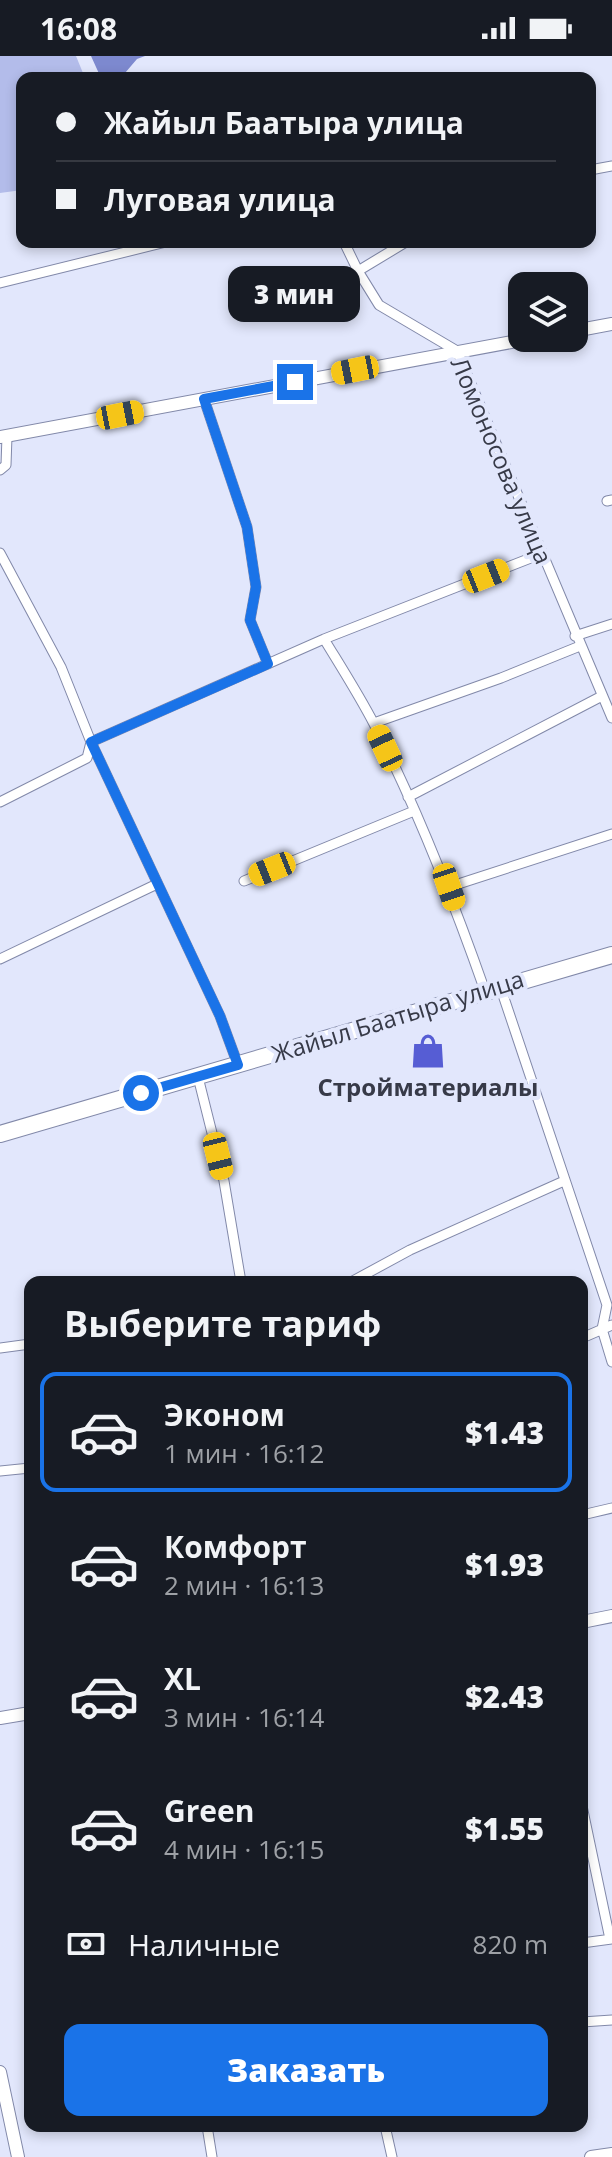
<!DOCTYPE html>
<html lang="ru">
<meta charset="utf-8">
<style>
:root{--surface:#171b24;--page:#242831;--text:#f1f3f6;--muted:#9ea1a6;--line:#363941;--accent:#1a73e8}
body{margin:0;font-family:"Open Sans",sans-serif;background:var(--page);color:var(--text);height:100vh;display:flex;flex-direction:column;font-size:30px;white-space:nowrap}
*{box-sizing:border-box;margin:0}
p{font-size:26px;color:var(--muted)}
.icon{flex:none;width:44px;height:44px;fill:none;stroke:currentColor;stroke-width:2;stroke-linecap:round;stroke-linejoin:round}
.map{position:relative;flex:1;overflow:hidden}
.side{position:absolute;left:24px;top:1220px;width:564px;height:856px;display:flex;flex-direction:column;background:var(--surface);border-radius:16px;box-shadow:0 4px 12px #0003}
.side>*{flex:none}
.guide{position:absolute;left:16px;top:16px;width:580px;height:176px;border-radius:16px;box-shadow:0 4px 12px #0003;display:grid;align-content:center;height:176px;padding:0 40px;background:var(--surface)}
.controls{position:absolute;left:508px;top:216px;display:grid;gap:16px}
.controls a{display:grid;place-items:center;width:80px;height:80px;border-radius:16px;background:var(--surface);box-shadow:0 4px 12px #0003;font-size:40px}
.end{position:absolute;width:36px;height:36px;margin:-18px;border:10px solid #1a73e8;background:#fff;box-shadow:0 0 0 4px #fff}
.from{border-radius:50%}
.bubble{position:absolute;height:56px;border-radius:16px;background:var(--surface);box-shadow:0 4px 12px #0003;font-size:26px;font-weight:800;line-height:56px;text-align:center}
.car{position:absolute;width:24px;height:48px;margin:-24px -12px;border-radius:10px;box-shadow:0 0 6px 2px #0007;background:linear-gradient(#f5c518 24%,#345 0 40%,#f5c518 0 76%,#345 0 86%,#f5c518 0)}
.guide b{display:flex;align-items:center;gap:28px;height:76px;font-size:30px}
.guide b+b{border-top:2px solid var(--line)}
.guide i{width:20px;height:20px;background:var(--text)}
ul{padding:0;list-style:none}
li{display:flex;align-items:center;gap:24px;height:120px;margin:0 16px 12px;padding:0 24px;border:4px solid transparent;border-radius:16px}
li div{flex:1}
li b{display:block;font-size:30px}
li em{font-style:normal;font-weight:800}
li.current{border-color:var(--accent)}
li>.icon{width:72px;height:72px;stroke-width:1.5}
h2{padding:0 40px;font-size:36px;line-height:96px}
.pay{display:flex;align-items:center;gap:20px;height:88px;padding:0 40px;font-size:30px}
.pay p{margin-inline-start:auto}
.action{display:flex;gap:16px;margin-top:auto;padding:16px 40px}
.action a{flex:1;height:92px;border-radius:16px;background:var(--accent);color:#fff;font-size:32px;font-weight:800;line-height:92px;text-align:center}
.status{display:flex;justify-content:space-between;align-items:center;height:56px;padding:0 40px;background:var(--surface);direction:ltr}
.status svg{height:22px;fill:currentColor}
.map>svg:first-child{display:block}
.green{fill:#b3bcea}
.water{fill:#7d89cf}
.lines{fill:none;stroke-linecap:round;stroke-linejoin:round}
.street-casing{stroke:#8289a9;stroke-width:11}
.secondary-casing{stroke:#8289a9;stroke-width:14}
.highway-casing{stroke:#8289a9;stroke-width:18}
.street{stroke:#fff;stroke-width:9}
.secondary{stroke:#fff;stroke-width:12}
.highway{stroke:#fff;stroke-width:16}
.route{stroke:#1a73e8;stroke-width:10}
.labels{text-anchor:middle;stroke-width:8;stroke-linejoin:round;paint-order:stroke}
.street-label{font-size:24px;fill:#373a48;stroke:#e2e7fc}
.poi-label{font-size:24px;font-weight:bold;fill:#373a48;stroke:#e2e7fc}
</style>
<div class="status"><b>16:08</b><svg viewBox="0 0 49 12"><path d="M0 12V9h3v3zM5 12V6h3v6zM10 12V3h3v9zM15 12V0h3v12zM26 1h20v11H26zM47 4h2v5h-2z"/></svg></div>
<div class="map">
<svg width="612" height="2101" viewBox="0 0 612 2101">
<rect width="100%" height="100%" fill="#e2e7fc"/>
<path class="green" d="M0,0h76l9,22h-63v112l-22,3z"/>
<path class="water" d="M91,0h54l-8,3 -12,14 -21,5h-3z"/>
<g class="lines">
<g class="street-casing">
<path id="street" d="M590,114l22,-4
M344,186l14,29 21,34 78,46 155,367
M358,215l48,-29
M0,227l166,-41
M204,343l43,128 9,60 -6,33 18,44
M0,414l6,-5 1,-29
M607,445l5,-1
M0,497l61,114 30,75 129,274 18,49
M575,580l37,-12
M324,583c17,28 35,56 50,85 44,86 79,176 111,267
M374,667l127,-45 79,-32
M408,741l194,-101
M0,746l87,-44 4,-16 233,-103 217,-85
M244,825l170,-70
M449,831l163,-53
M0,903l157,-75
M500,930l107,319 -5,24 10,33
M198,1021l26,104 17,101
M351,1226l59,-32 154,-69
M582,1282l30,-13
M0,1292l30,-4
M0,1415l30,-3
M582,1459l30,-7
M582,1750l28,133
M582,1887l30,-4
M582,1966l30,-2
M207,2070l5,31
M385,2070l7,31"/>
</g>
<g class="secondary-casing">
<path id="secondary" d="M574,275l38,-7
M0,381l533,-99
M582,1566l30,-6
M0,1662l30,-5
M0,2016l18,85
M591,2101l21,-3"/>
</g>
<g class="highway-casing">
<path id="highway" d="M0,1078l612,-179"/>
</g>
<use href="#street" class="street"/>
<use href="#secondary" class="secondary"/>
<use href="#highway" class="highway"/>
</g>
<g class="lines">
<path class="route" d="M141,1037l97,-28 -18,-49 -129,-274 177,-78 -18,-44 6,-33 -9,-60 -43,-128 91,-17"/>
</g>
<defs>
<g id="shop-bare" transform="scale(2.76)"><path d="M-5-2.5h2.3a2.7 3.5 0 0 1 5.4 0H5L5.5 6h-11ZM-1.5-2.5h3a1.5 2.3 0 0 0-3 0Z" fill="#565dd4" stroke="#e2e7fc" stroke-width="2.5" paint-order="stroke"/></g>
</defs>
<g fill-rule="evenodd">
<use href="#shop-bare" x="428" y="995"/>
</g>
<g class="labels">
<g class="street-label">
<text transform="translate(501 405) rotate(67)" y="8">Ломоносова улица</text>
<text transform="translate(398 961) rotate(-17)" y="8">Жайыл Баатыра улица</text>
</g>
<g class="poi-label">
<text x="428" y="1040">Стройматериалы</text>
</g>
</g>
</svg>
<div class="controls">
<a><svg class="icon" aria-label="layers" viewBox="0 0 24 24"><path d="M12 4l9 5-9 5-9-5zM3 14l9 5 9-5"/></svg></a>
</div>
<i class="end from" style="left:141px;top:1037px"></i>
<i class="end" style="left:295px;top:326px"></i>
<div class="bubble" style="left:228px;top:210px;width:132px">3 мин</div>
<i class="car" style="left:355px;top:314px;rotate:259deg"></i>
<i class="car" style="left:120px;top:359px;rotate:79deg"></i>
<i class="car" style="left:486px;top:520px;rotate:68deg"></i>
<i class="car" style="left:385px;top:692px;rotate:335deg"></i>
<i class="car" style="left:272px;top:813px;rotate:248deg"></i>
<i class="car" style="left:449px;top:831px;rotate:161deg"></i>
<i class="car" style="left:218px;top:1100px;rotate:166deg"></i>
<div class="guide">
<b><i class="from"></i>Жайыл Баатыра улица</b>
<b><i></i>Луговая улица</b>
</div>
<section class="side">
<h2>Выберите тариф</h2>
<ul>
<li class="current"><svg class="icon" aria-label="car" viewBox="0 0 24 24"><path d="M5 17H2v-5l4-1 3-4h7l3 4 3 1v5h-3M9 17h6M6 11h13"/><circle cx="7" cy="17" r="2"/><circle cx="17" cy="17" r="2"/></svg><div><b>Эконом</b><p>1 мин · 16:12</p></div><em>$1.43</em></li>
<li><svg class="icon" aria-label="car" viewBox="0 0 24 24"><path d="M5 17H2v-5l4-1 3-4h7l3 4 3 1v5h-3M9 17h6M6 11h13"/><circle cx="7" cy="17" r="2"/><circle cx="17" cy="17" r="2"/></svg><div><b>Комфорт</b><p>2 мин · 16:13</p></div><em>$1.93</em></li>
<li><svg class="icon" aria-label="car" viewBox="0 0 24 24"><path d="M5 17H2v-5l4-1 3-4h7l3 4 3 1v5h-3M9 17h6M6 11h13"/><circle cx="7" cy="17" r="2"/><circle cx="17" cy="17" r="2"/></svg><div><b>XL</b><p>3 мин · 16:14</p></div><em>$2.43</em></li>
<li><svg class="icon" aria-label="car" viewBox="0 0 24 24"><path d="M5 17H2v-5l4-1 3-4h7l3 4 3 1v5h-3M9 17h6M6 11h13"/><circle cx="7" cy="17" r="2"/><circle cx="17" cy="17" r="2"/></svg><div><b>Green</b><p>4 мин · 16:15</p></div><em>$1.55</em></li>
</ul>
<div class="pay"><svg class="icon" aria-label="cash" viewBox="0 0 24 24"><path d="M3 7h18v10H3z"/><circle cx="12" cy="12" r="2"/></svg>Наличные<p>820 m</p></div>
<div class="action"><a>Заказать</a></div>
</section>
</div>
